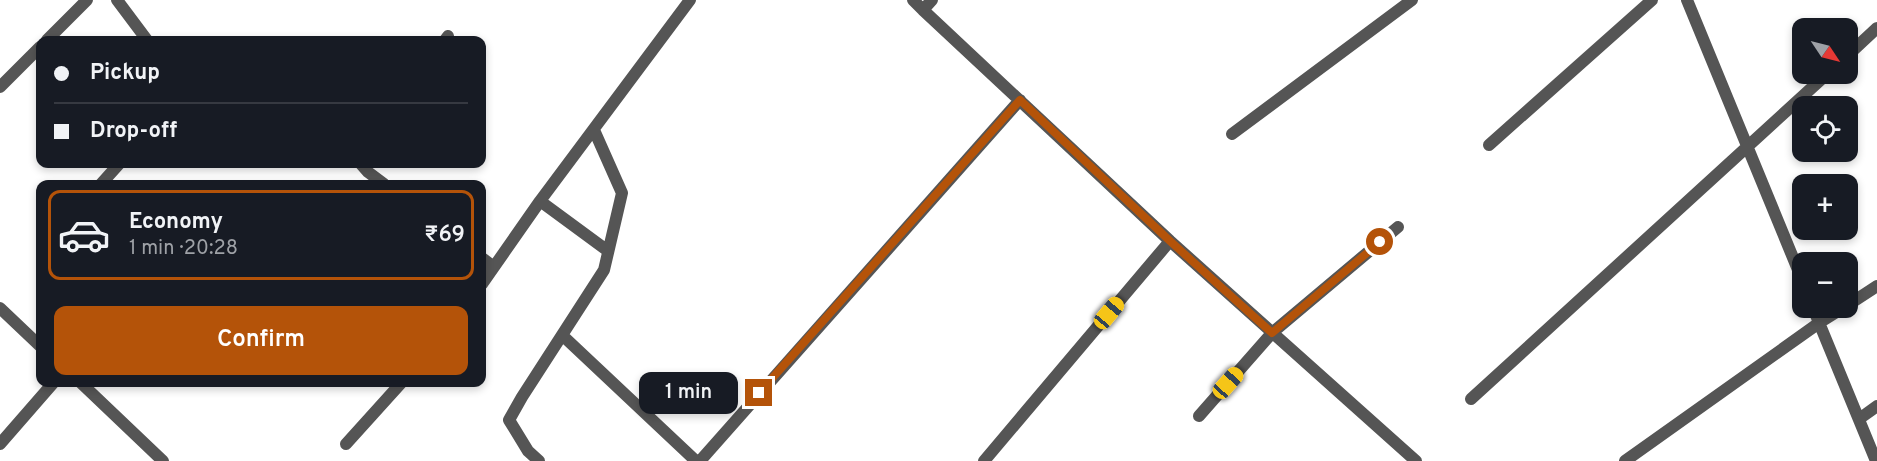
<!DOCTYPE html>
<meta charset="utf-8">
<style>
:root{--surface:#171b24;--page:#242831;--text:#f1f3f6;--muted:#9ea1a6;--line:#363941;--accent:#b45309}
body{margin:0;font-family:Overpass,sans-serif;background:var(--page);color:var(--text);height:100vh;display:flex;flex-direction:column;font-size:22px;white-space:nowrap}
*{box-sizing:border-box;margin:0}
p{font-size:20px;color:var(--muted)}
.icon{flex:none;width:33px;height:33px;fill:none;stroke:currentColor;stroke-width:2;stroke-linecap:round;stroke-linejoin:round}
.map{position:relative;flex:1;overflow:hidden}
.drawer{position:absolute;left:36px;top:180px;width:450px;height:207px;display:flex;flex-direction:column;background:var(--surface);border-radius:12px;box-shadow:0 3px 9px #0003}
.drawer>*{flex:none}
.guide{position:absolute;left:36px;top:36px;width:450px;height:132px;border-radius:12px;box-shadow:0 3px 9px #0003;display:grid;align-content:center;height:132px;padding:0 18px;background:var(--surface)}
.needle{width:39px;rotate:125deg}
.controls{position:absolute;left:1792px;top:18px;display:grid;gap:12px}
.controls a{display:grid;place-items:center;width:66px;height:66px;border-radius:12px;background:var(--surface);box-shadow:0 3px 9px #0003;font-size:30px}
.end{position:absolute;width:27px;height:27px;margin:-14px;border:8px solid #b45309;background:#fff;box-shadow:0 0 0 3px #fff}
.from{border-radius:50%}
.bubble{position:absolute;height:42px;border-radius:12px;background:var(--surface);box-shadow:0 3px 9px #0003;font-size:20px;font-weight:600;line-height:42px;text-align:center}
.car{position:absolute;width:18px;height:36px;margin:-18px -9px;border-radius:8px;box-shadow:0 0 4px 2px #0007;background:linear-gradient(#f5c518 24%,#345 0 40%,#f5c518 0 76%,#345 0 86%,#f5c518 0)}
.guide b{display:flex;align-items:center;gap:21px;height:57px;font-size:22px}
.guide b+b{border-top:2px solid var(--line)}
.guide i{width:15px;height:15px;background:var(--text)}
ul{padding:10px 0 0;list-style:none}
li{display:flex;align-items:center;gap:18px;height:90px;margin:0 12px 9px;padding:0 6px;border:3px solid var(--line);border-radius:12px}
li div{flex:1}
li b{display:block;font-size:22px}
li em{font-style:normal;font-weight:600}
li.selected{border-color:var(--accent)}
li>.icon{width:54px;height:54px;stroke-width:1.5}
.action{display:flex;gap:12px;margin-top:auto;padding:12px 18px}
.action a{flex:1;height:69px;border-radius:12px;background:var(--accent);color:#fff;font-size:24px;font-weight:600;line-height:69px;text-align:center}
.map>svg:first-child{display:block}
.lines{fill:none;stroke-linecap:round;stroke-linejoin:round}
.minor{stroke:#555;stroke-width:12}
.route{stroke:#b45309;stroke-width:8}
</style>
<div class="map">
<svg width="1877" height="461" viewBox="0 0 1877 461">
<rect width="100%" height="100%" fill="#fff"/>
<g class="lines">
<path class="minor" d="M117,0l30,40
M913,0l10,10
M932,0l-9,10 247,231 246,220
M1687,0l116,282
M47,40l40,-40
M445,40l3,-4
M1848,55l29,-27
M0,87l40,-40
M1232,134l180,-134
M1489,145l163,-145
M361,164l7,8 16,12
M101,184l18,-20
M540,201l68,50
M482,258l12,9
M482,284l58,-83 150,-201
M1848,305l29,-19
M0,308l40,38
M1813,308l63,153
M562,335l134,126
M80,382l83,79
M1471,399l356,-325
M1199,416l73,-83 126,-106
M1859,419l18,-13
M0,444l54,-62
M346,444l56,-62
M539,461l-11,-10 -19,-31 13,-23 82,-127 18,-77 -28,-63
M700,461l320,-361
M984,461l186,-220
M1625,461l194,-138 24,-15"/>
</g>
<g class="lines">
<path class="route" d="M759,393l261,-293 150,141 102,92 108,-91"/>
</g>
</svg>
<div class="controls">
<a><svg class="needle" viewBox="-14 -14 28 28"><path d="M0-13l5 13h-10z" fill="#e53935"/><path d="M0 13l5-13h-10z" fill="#9ea1a6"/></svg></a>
<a><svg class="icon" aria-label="locate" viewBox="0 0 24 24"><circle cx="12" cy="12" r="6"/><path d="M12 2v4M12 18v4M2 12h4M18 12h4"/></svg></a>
<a>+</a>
<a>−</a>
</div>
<i class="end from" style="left:1380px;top:242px"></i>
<i class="end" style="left:759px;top:393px"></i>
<div class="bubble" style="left:639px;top:372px;width:99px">1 min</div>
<i class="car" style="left:1109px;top:313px;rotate:40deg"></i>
<i class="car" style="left:1228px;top:383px;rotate:42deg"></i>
<div class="guide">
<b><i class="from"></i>Pickup</b>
<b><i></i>Drop-off</b>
</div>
<section class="drawer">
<ul>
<li class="selected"><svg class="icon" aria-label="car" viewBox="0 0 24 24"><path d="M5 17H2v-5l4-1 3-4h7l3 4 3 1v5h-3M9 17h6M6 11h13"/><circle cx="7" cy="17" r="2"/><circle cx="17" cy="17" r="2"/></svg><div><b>Economy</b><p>1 min · 20:28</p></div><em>₹69</em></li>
</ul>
<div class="action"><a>Confirm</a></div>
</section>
</div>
